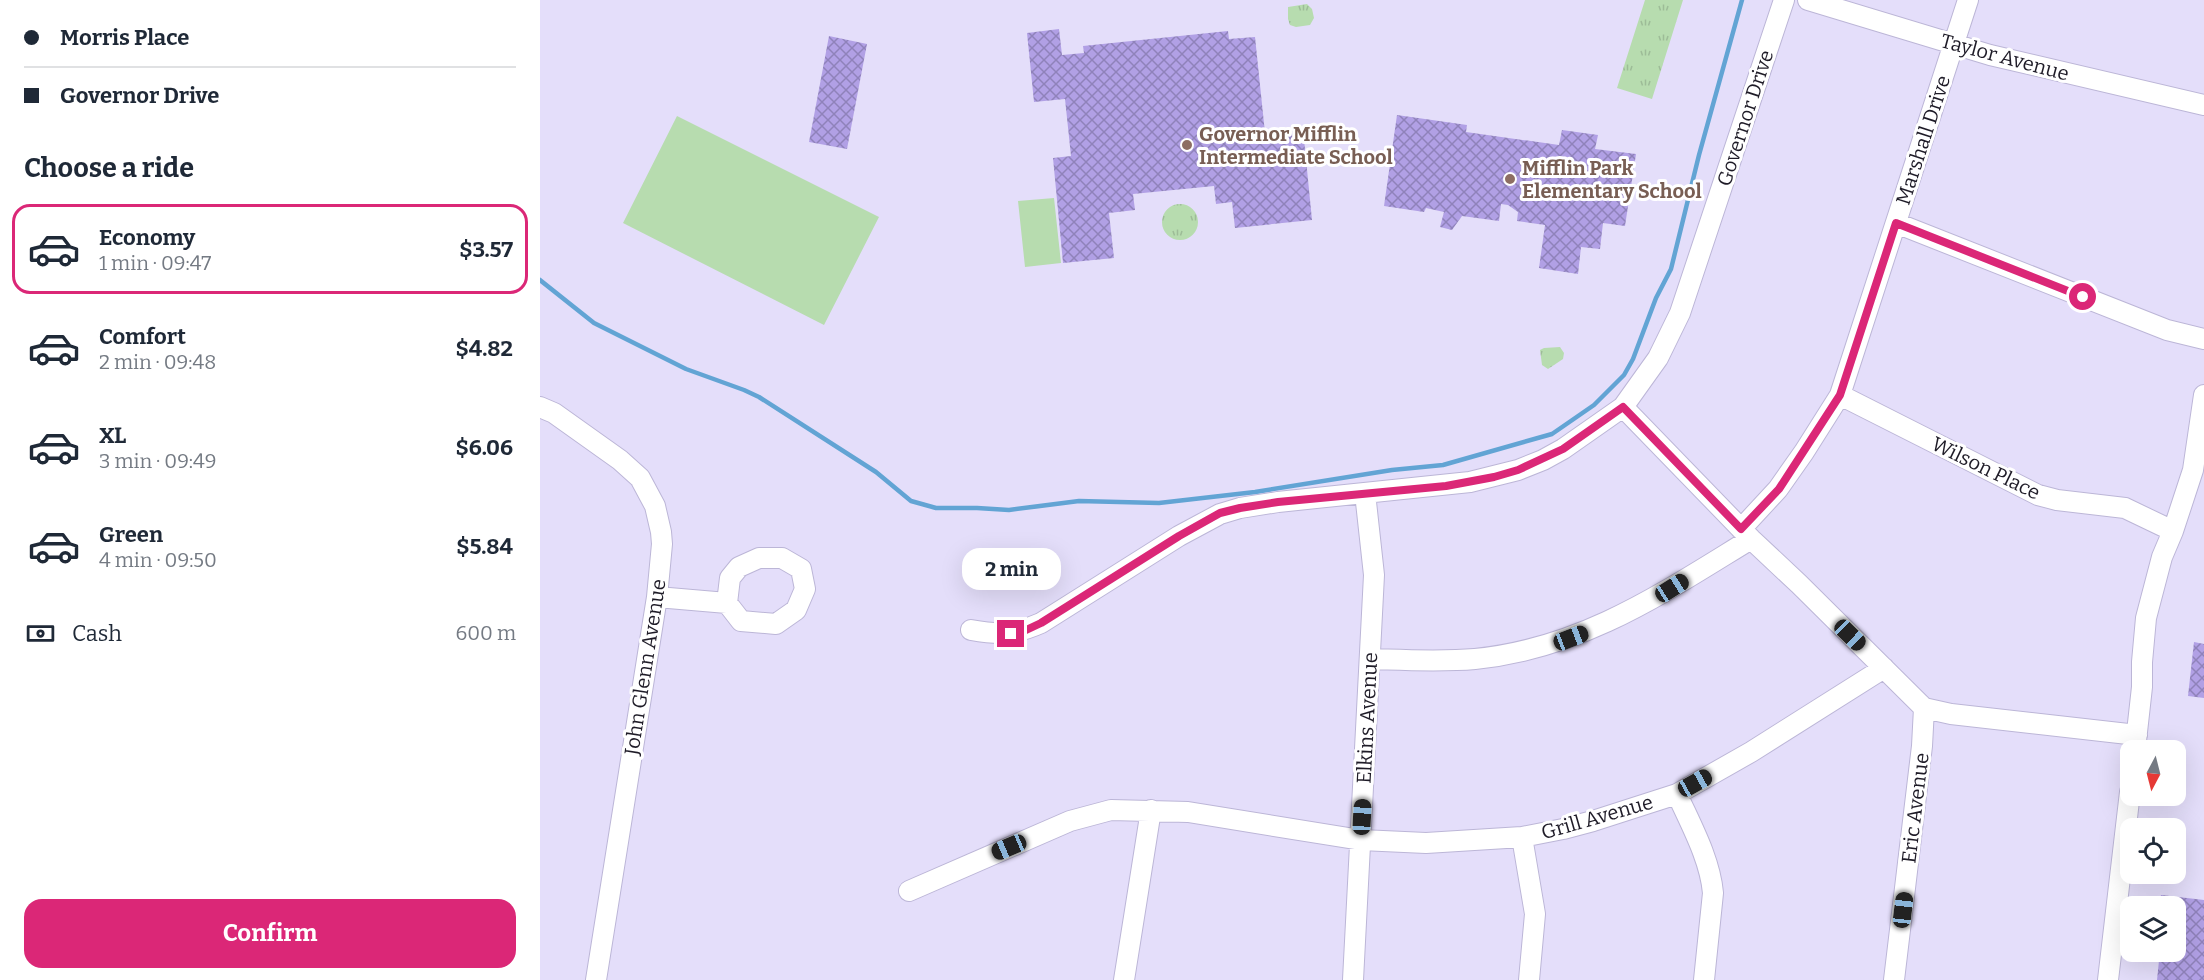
<!DOCTYPE html>
<meta charset="utf-8">
<style>
:root{--surface:#fff;--page:#f6f6f7;--text:#1f2937;--muted:#747a83;--line:#e0e1e3;--accent:#db2777}
body{margin:0;font-family:Bitter,serif;background:var(--page);color:var(--text);height:100vh;display:flex;flex-direction:column;font-size:22px;white-space:nowrap}
*{box-sizing:border-box;margin:0}
p{font-size:20px;color:var(--muted)}
.icon{flex:none;width:33px;height:33px;fill:none;stroke:currentColor;stroke-width:2;stroke-linecap:round;stroke-linejoin:round}
.map{position:relative;flex:1;overflow:hidden}
.side{display:flex;flex-direction:column;background:var(--surface);width:540px}
.side>*{flex:none}
.banner{display:grid;align-content:center;height:132px;padding:0 24px;background:var(--surface)}
.needle{width:39px;rotate:187deg}
.controls{position:absolute;left:1580px;top:740px;display:grid;gap:12px}
.controls a{display:grid;place-items:center;width:66px;height:66px;border-radius:12px;background:var(--surface);box-shadow:0 6px 24px #0002;font-size:30px}
.end{position:absolute;width:27px;height:27px;margin:-14px;border:8px solid #db2777;background:#fff;box-shadow:0 0 0 3px #fff}
.from{border-radius:50%}
.bubble{position:absolute;height:42px;border-radius:18px;background:var(--surface);box-shadow:0 6px 24px #0002;font-size:20px;font-weight:700;line-height:42px;text-align:center}
.car{position:absolute;width:18px;height:36px;margin:-18px -9px;border-radius:8px;box-shadow:0 0 4px 2px #0007;background:linear-gradient(#222 24%,#8ab4d8 0 40%,#222 0 76%,#8ab4d8 0 86%,#222 0)}
.banner b{display:flex;align-items:center;gap:21px;height:57px;font-size:22px}
.banner b+b{border-top:2px solid var(--line)}
.banner i{width:15px;height:15px;background:var(--text)}
ul{padding:0;list-style:none}
li{display:flex;align-items:center;gap:18px;height:90px;margin:0 12px 9px;padding:0 12px;border:3px solid transparent;border-radius:18px}
li div{flex:1}
li b{display:block;font-size:22px}
li em{font-style:normal;font-weight:700}
li.selected{border-color:var(--accent)}
li>.icon{width:54px;height:54px;stroke-width:1.5}
h2{padding:0 24px;font-size:27px;line-height:72px}
.pay{display:flex;align-items:center;gap:15px;height:66px;padding:0 24px;font-size:22px}
.pay p{margin-inline-start:auto}
.action{display:flex;gap:12px;margin-top:auto;padding:12px 24px}
.action a{flex:1;height:69px;border-radius:18px;background:var(--accent);color:#fff;font-size:24px;font-weight:700;line-height:69px;text-align:center}
main{display:flex;flex:1;min-height:0}
.map>svg:first-child{display:block}
.grass{fill:url(#grass-tufts)}
.pitch{fill:#b7dcaf}
.lines{fill:none;stroke-linecap:round;stroke-linejoin:round}
.stream{stroke:#62a4d4;stroke-width:4.5}
.building{fill:url(#building-cross-hatch)}
.minor-casing{stroke:#bcb6d7;stroke-width:22}
.minor{stroke:#fff;stroke-width:20}
.route{stroke:#db2777;stroke-width:8}
.education-dot{fill:#8d6e63;stroke:#fff;stroke-width:2}
.labels{text-anchor:middle;stroke-width:6;stroke-linejoin:round;paint-order:stroke}
.street-label{font-size:20px;fill:#1e1b27;stroke:#fff}
.education-label{font-size:20px;font-weight:bold;fill:#785e54;stroke:#fff;text-anchor:start}
</style>
<main>
<section class="side">
<div class="banner">
<b><i class="from"></i>Morris Place</b>
<b><i></i>Governor Drive</b>
</div>
<h2>Choose a ride</h2>
<ul>
<li class="selected"><svg class="icon" aria-label="car" viewBox="0 0 24 24"><path d="M5 17H2v-5l4-1 3-4h7l3 4 3 1v5h-3M9 17h6M6 11h13"/><circle cx="7" cy="17" r="2"/><circle cx="17" cy="17" r="2"/></svg><div><b>Economy</b><p>1 min · 09:47</p></div><em>$3.57</em></li>
<li><svg class="icon" aria-label="car" viewBox="0 0 24 24"><path d="M5 17H2v-5l4-1 3-4h7l3 4 3 1v5h-3M9 17h6M6 11h13"/><circle cx="7" cy="17" r="2"/><circle cx="17" cy="17" r="2"/></svg><div><b>Comfort</b><p>2 min · 09:48</p></div><em>$4.82</em></li>
<li><svg class="icon" aria-label="car" viewBox="0 0 24 24"><path d="M5 17H2v-5l4-1 3-4h7l3 4 3 1v5h-3M9 17h6M6 11h13"/><circle cx="7" cy="17" r="2"/><circle cx="17" cy="17" r="2"/></svg><div><b>XL</b><p>3 min · 09:49</p></div><em>$6.06</em></li>
<li><svg class="icon" aria-label="car" viewBox="0 0 24 24"><path d="M5 17H2v-5l4-1 3-4h7l3 4 3 1v5h-3M9 17h6M6 11h13"/><circle cx="7" cy="17" r="2"/><circle cx="17" cy="17" r="2"/></svg><div><b>Green</b><p>4 min · 09:50</p></div><em>$5.84</em></li>
</ul>
<div class="pay"><svg class="icon" aria-label="cash" viewBox="0 0 24 24"><path d="M3 7h18v10H3z"/><circle cx="12" cy="12" r="2"/></svg>Cash<p>600 m</p></div>
<div class="action"><a>Confirm</a></div>
</section>
<div class="map">
<svg width="1664" height="980" viewBox="0 0 1664 980">
<defs>
<pattern id="grass-tufts" width="24" height="20" patternUnits="userSpaceOnUse" patternTransform="scale(1.5)"><rect width="24" height="20" fill="#b7dcaf"/><path d="M3 7l-1-3M5 7V3M7 7l1-3M15 17l-1-3M17 17v-4M19 17l1-3" fill="none" stroke="#9dbc97"/></pattern>
<pattern id="building-cross-hatch" width="8" height="8" patternUnits="userSpaceOnUse" patternTransform="scale(1.5)"><rect width="8" height="8" fill="#b1a0e5"/><path d="M0 0l8 8M0 8l8-8" fill="none" stroke="#8f82ba"/></pattern>
</defs>
<rect width="100%" height="100%" fill="#e4defa"/>
<path class="grass" d="M1105,0h38l-31,99 -35,-11z
M767,4l5,5 2,9 -4,7 -14,2 -6,-2 -2,-6v-12z
M622 222a18 18 0 1 1 36 0a18 18 0 1 1-36 0Z
M1020,347l4,6 -1,6 -15,10 -6,-4 -2,-15 4,-2z"/>
<path class="pitch" d="M137,116l202,101 -55,108 -201,-102z
M514,198l7,65 -36,4 -7,-66z"/>
<g class="lines">
<path class="stream" d="M0,280l54,43 92,46 58,21 15,7 117,75 35,29 25,7h41l32,2 70,-9 80,2 96,-11 137,-22 51,-5 109,-31 42,-29 30,-30 9,-16 23,-61 15,-29 28,-114 43,-155"/>
</g>
<path class="building" d="M519,29l3,26 22,-2 -1,-7 145,-15 1,8 26,-2 10,96 38,-4 9,91 -77,8 -3,-26 -16,2 -2,-18 -81,8 2,16 -26,3 5,45 -51,5 -10,-105 18,-2 -6,-57 -31,3 -7,-69z
M289,36l38,8 -20,105 -38,-7z
M857,115l70,10 -1,7 93,13 3,-15 36,5 -3,14 41,5 -11,72 -22,-3 -3,26 -19,-2 -3,27 -39,-6 6,-43 -28,-4 1,-9 -10,-7 -7,-1 -2,17 -37,-5 -10,14 -12,-3 4,-15 -18,-4 -2,4 -40,-6z
M1654,642l10,2v54l-16,-2z
M1621,895l43,5v80h-47l3,-29h15v-45h-16z"/>
<g class="lines">
<g class="minor-casing">
<path id="minor" d="M1268,0l182,55 214,50
M1356,223l271,107 37,9
M1300,395l198,100 19,5 68,8 48,23
M0,407l14,6 66,47 20,18 15,28 6,26 1,12 -5,53 -61,383
M1083,407l128,132 48,45 125,124 27,6 186,21
M1201,529l37,-40 26,-37 36,-57 128,-395
M117,597l70,6 14,18 35,3 20,-14 9,-21 -4,-20 -19,-11h-23l-20,9 -9,11 -3,25
M431,630c28,5 43,5 70,-7l138,-87 41,-22 20,-6 38,-6 192,-20 48,-12 25,-10 20,-11 60,-42 35,-49 22,-45 104,-313
M830,659c35,1 70,3 105,0 108,-11 186,-65 276,-120
M1595,750l7,-63v-25l4,-44 16,-61 11,-26 20,-61 11,-75
M1137,794c14,31 33,65 36,99l-9,87
M982,837l13,77 -6,66
M369,891l161,-70 41,-11 77,2 173,28 65,3 96,-6 41,-8 30,-8 84,-27 74,-42 133,-84
M584,980l27,-170
M813,980l21,-405 -9,-82
M1354,980l28,-234 2,-38
M1568,980l22,-188"/>
</g>
<use href="#minor" class="minor"/>
</g>
<g class="lines">
<path class="route" d="M471,634l13,-3 17,-8 138,-87 41,-23 20,-5 38,-6 168,-16 48,-9 24,-7 45,-21 60,-42 118,122 38,-40 61,-94 56,-172 187,74"/>
</g>
<g class="education-dot">
<circle cx="647" cy="145" r="6"/>
<circle cx="970" cy="179" r="6"/>
</g>
<g class="labels">
<g class="street-label">
<text transform="translate(1465 57) rotate(15)" y="7">Taylor Avenue</text>
<text transform="translate(1205 118) rotate(-72)" y="7">Governor Drive</text>
<text transform="translate(1383 140) rotate(-72)" y="7">Marshall Drive</text>
<text transform="translate(1446 468) rotate(26)" y="7">Wilson Place</text>
<text transform="translate(105 667) rotate(-81)" y="7">John Glenn Avenue</text>
<text transform="translate(827 718) rotate(-87)" y="7">Elkins Avenue</text>
<text transform="translate(1375 808) rotate(-83)" y="7">Eric Avenue</text>
<text transform="translate(1057 817) rotate(-16)" y="7">Grill Avenue</text>
</g>
<g class="education-label">
<text x="659" y="141">Governor Mifflin<tspan x="659" dy="23">Intermediate School</tspan></text>
<text x="982" y="175">Mifflin Park<tspan x="982" dy="23">Elementary School</tspan></text>
</g>
</g>
</svg>
<div class="controls">
<a><svg class="needle" viewBox="-14 -14 28 28"><path d="M0-13l5 13h-10z" fill="#e53935"/><path d="M0 13l5-13h-10z" fill="#747a83"/></svg></a>
<a><svg class="icon" aria-label="locate" viewBox="0 0 24 24"><circle cx="12" cy="12" r="6"/><path d="M12 2v4M12 18v4M2 12h4M18 12h4"/></svg></a>
<a><svg class="icon" aria-label="layers" viewBox="0 0 24 24"><path d="M12 4l9 5-9 5-9-5zM3 14l9 5 9-5"/></svg></a>
</div>
<i class="end from" style="left:1543px;top:297px"></i>
<i class="end" style="left:471px;top:634px"></i>
<div class="bubble" style="left:422px;top:548px;width:99px">2 min</div>
<i class="car" style="left:1132px;top:588px;rotate:58deg"></i>
<i class="car" style="left:1310px;top:635px;rotate:134deg"></i>
<i class="car" style="left:1031px;top:638px;rotate:69deg"></i>
<i class="car" style="left:1155px;top:783px;rotate:61deg"></i>
<i class="car" style="left:822px;top:817px;rotate:3deg"></i>
<i class="car" style="left:469px;top:847px;rotate:247deg"></i>
<i class="car" style="left:1363px;top:910px;rotate:7deg"></i>
</div>
</main>
